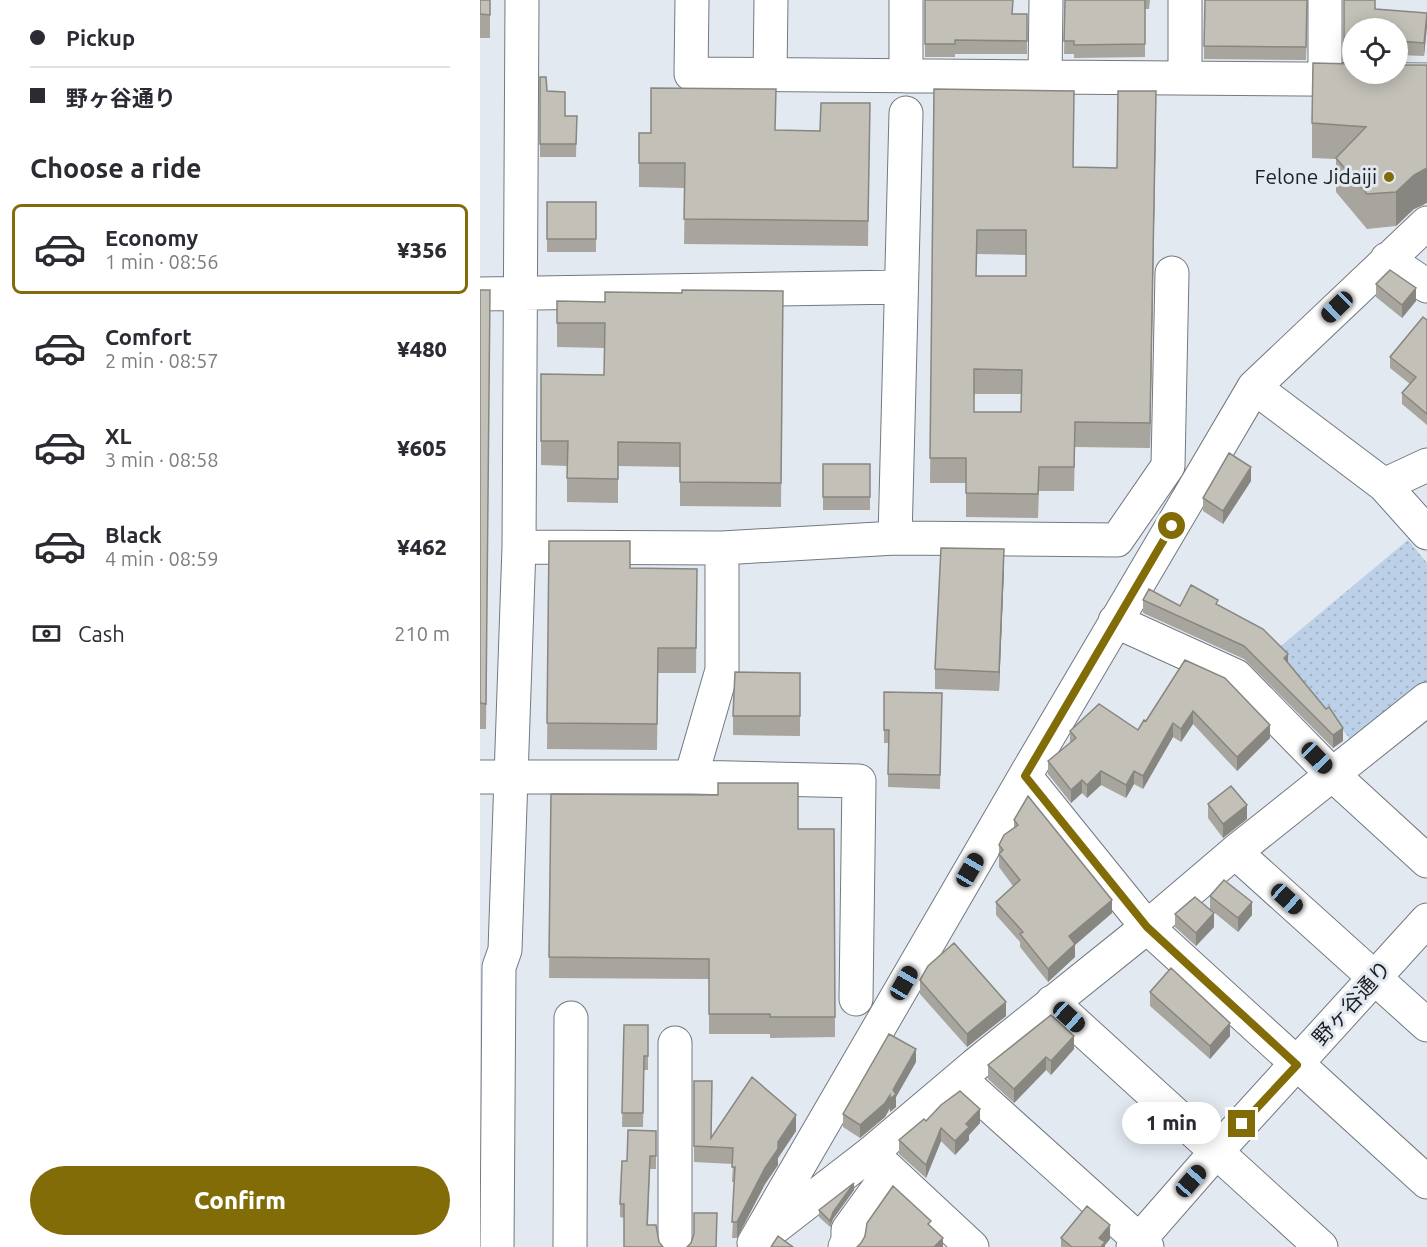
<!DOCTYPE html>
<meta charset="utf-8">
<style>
:root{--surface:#fff;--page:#f2f2f3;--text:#2b2b33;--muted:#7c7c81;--line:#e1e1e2;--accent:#826c07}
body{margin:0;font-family:Ubuntu,"Noto Sans JP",sans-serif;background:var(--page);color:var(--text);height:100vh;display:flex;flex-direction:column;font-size:22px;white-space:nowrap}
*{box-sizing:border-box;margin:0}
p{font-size:20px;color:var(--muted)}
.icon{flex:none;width:33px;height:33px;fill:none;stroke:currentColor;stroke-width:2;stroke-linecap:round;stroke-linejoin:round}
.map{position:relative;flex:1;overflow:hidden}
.drawer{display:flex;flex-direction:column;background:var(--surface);width:480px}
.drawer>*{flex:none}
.banner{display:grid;align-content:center;height:132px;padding:0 30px;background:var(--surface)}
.buttons{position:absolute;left:862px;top:18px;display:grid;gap:12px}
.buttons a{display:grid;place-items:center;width:66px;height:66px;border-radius:50%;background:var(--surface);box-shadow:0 3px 15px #0003;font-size:30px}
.end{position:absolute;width:27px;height:27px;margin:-14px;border:8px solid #826c07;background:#fff;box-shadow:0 0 0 3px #fff}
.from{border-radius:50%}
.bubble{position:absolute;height:42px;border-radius:21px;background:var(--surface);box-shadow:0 3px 15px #0003;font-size:20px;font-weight:800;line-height:42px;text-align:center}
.car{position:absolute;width:18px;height:36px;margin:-18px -9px;border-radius:8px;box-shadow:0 0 4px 2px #0007;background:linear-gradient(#222 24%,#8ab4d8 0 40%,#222 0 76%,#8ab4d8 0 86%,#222 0)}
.banner b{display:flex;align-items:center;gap:21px;height:57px;font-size:22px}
.banner b+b{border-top:2px solid var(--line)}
.banner i{width:15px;height:15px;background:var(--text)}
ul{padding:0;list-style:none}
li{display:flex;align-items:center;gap:18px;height:90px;margin:0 12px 9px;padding:0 18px;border:3px solid transparent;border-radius:9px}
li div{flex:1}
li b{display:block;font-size:22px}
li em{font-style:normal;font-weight:800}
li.current{border-color:var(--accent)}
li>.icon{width:54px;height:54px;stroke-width:1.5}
h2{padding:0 30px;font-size:27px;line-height:72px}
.pay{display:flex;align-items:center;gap:15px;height:66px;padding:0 30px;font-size:22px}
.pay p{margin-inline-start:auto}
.action{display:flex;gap:12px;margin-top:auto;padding:12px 30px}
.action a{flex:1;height:69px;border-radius:36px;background:var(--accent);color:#fff;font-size:24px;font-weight:800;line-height:69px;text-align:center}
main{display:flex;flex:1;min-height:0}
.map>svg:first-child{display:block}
.grass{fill:url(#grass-dots)}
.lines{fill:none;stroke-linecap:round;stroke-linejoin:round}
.minor-casing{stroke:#737980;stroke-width:35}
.minor{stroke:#fff;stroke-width:33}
.wall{fill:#a7a59d;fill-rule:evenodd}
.shaded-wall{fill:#888680}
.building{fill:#c2c0b7;stroke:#888680;stroke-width:1.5;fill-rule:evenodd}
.route{stroke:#826c07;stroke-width:8}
.poi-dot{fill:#826c07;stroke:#e2e9f1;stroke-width:2}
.labels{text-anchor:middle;stroke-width:6;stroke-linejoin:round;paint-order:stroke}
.poi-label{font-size:21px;fill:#1d1f22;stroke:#e2e9f1;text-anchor:end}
.street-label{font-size:21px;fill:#1d1f22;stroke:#e2e9f1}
</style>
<main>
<section class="drawer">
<div class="banner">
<b><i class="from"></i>Pickup</b>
<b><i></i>野ヶ谷通り</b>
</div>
<h2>Choose a ride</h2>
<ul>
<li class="current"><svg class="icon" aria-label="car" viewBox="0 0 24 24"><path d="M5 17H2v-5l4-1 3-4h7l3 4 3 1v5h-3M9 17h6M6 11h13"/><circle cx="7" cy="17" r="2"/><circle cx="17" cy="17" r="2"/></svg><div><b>Economy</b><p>1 min · 08:56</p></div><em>¥356</em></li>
<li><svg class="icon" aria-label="car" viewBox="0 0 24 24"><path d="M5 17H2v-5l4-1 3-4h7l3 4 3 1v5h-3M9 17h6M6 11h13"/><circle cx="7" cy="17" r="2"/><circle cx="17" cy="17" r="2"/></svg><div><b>Comfort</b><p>2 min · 08:57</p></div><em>¥480</em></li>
<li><svg class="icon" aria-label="car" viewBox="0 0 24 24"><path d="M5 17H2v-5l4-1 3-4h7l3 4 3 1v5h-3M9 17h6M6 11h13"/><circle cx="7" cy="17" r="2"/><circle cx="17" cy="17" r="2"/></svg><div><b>XL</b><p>3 min · 08:58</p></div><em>¥605</em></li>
<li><svg class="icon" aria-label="car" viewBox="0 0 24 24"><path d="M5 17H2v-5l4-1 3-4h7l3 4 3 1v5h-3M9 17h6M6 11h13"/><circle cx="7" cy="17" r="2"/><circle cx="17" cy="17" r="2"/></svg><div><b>Black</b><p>4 min · 08:59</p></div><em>¥462</em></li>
</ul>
<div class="pay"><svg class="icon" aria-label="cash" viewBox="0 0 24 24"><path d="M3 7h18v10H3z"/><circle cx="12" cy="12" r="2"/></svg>Cash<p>210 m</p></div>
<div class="action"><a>Confirm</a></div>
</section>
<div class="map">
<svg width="947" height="1247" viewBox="0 0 947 1247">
<defs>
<pattern id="grass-dots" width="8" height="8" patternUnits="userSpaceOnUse" patternTransform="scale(1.5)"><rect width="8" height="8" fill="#bcd1e7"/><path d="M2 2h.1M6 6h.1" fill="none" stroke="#a1b3c6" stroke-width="1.8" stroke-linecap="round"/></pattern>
</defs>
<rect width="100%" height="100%" fill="#e2e9f1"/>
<path class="grass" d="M928,540l19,23v122l-72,60 -79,-95z"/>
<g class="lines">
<g class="minor-casing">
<path id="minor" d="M212,0l-1,74 736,6
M290,75l1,-75
M426,76v-76
M565,77l1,-77
M705,78v-78
M845,79v-79
M907,259l40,27
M0,294l421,-7
M774,387l130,98 43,48
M904,485l43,-20
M415,538l11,-425
M39,547l203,1 173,-10 222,2 51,-74 4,-193
M635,621l121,55 97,99 94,86
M545,776l122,151 280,255
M0,777h211l168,4 -3,218
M211,777l31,-107v-122
M755,852l192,173
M572,1002l269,245
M480,1079l187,168
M391,1153l101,94
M289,1232l102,-79 104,-88 172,-138 88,-75 192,-153
M274,1243l271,-467 229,-389 173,-164
M17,1247l2,-280 6,-17 14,-403 3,-547
M90,1247l1,-229
M195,1247v-204
M365,1247l3,-6v-11l42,-58
M653,1247l83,-95 211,-232"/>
</g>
<use href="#minor" class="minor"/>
</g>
<path class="wall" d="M0,0h10v38h-10z
M445,0l88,14h14v40h-72v3h-30z
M585,0h85l-1,9h-4v48l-71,1v-4h-10z
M828,0l-2,60 -102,-1v-13z
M864,0l31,9 52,17 -3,30 -26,-1v-27h-45v33h-9z
M873,64l71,141 -10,4 -18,17 -29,3 -31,-37v-33l-24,-1v-35z
M60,77l7,14 18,25h12l-1,41h-36z
M454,89l139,78 44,1 39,-53 -6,333 -75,-1 -1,44h-35l-1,27 -72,-1v-34h-36zM497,254l49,1v21h-50zM494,394h48l-1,18h-47z
M390,103l-2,143 -184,-2 1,-56 -46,-1v-54l137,-3 44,1z
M67,202h49v50h-49z
M896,284l40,17 -14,17 -26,-21z
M0,290h10l-4,439h-6z
M303,291l-2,216 -101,-1v-39l-62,-1v37l-51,-1v-36l-26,-1v-91l63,1 1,-27 -48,-1v-46l48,1 77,-9z
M947,320v105l-25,-21v-11l8,-9 -20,-16v-11z
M343,464h47v46h-47z
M771,481l-28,43 -20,-13v-13z
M69,541l81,27 67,1 -1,104h-38l-1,77 -110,-1z
M524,569l-5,122 -64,-2v-20z
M663,600l37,6h38l70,57 55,78 -10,7 -89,-89 -101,-46z
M705,660l85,78 -33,33 -44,-47 -12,18 -8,-5 -30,52 -9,-5 -8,14 -25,-13 -14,13 -5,-5 -11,10 -23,-29v-13l22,-18v-12l68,-1 8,-9z
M320,673v63l-67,-1v-19z
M404,692l58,1 -2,96 -52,-2v-44h-4z
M71,794l247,35h36l1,208 -65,1v-4h-61v-55l-160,-1z
M728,804l39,15 -24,19 -15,-20z
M534,820l98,93 -37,32v12l-27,25 -28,-35v-5l-24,-27v-13l17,-16 -14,-19v-22l15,-17z
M730,896l42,19 -14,17 -28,-23z
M695,914l39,13 -18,19 -21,-19z
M440,980l86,36 -39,31 -47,-53z
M670,992l80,44 -20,23 -60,-53z
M144,1025h24v45h-4l-1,57h-21z
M594,1049l-23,26 -5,-5 -32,33 -26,-24v-14z
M436,1062l-20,35v10l-6,5v-4l-5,9 -25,21 -17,-11v-13z
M214,1081l17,56 85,-6 -18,27v7l-13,19 -28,54h-5l3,-56h-3l1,-18 -39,-2z
M446,1121l54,2 -11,12v5l-14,15 -14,-14 -15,37 -27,-24v-14z
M176,1131v38h-6l-2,56 11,17 -35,-24 -4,-1v-13z
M374,1190l-21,29 -3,8 -11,-10v-7z
M581,1238l49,1 -5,6v2h-44z"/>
<path class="shaded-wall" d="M947,13v13l-3,30v-13z
M676,91v24l-6,333v-25z
M947,168v35l-13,6 -18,17v-34l18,-17z
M936,288v13l-14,17v-13z
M771,467v14l-28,43v-13z
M524,549v20l-5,122v-19z
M808,654v13l-4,-9z
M713,711v13l-12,18v-13z
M693,723v14l-30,52v-13z
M790,725v13l-33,33v-14z
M863,728v13l-10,7v-13z
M621,771v14l-14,13v-13z
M654,771v13l-8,14v-13z
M602,780v13l-11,10v-13z
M767,805v14l-24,19v-14z
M632,900v13l-37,32v12l-27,25v-13l21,-33z
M772,902v13l-14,17v-14z
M734,913v14l-18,19v-13z
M526,1002v14l-39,31v-13z
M750,1023v13l-20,23v-13z
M594,1036v13l-23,26v-14z
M436,1049v13l-20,35v10l-6,5v-13l3,-9z
M566,1057v13l-32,33v-14z
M410,1095v13l-5,9 -25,21v-13z
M500,1109v14l-11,12v5l-14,15v-14l11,-17z
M316,1115v16l-18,27v7l-13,19 -28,54v-16l41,-80z
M461,1128v13l-15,37v-13z
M374,1183v7l-21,29 -3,8v-6l3,-9z
M630,1225v14l-5,6v2h-6v-9z
M463,1238v9h-9z"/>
<path class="building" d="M0,0h10v15l-10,-1z
M445,0h88l-1,14h15v27l-72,-1v4h-30z
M585,0h80v44l-71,1v-4h-10z
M725,0h102l-1,47 -102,-1z
M864,0h31v9l52,4 -3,30 -26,-2v-13h-45v19h-9z
M833,63l40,1v10h45v-9h29v103l-13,7 -18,17 -29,2 -31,-36 30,-31 -54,-4z
M60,77h6l1,14 18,1v24h12l-1,28h-36z
M171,88l125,1 -1,41 45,1 1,-28h49l-2,118 -184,-2 1,-56h-46v-30h12z
M454,89l140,2 -1,76 44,1 1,-77h38l-6,332 -75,-1 -1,45h-35l-1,27 -72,-1v-35h-36zM497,230h49v46h-50zM494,369l48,1 -1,42h-47z
M67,202h49v37h-49z
M910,270l26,18 -14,17 -26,-21z
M0,290h10l-4,414 -6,-1z
M202,290l101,1 -2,192 -101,-1v-39l-62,-1v37l-51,-1 1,-37h-27v-67l63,1 1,-52h-48v-22l48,1v-10l77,1z
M943,317l4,3v94l-25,-21 14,-16 -26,-20z
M749,453l22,14 -28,44 -20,-13z
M343,464h47v33h-47z
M69,541h81v27l67,1 -1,79h-38l-1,76 -110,-1z
M461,548l63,1 -5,123 -64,-3z
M711,585l27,15 -2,4 47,25 25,25 -4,4 42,51 3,-2 14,21 -10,7 -89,-89 -101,-46 6,-11 31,17z
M705,660l40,18 45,47 -33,32 -44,-46 -12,18 -8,-6 -30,53 -9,-5 -8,14 -25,-14 -14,14 -5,-5 -11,10 -23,-29 28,-23 -6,-7 29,-27 39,26 6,-10 2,1z
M255,672l65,1v43h-67z
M404,692l58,1 -2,82 -52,-1 1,-44h-5z
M238,783h80v46h36l1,188h-65v-3h-61v-55l-160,-2 2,-163 167,1z
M751,786l16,19 -24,19 -15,-20z
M548,796l84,104 -43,36 6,8 -27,25 -28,-35 3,-2 -27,-30 24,-22 -21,-26 4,-4 -4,-5 5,-10 14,-10 -4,-5z
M744,880l28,22 -14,16 -28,-22z
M715,897l19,16 -18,20 -21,-19z
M474,943l52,59 -39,32 -47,-54 8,-14z
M691,968l59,55 -20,23 -60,-54z
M571,1015l23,21 -23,25 -5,-4 -32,32 -26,-24z
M144,1025h24v31h-4l-1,57h-21z
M409,1034l27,15 -23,41 3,4 -6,5v-4l-5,8 -25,22 -17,-11z
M272,1077l44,38 -18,27v7l-13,19 -28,54h-5l3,-55h-3l1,-19 -39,-2v-65h18l-1,57z
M480,1091l20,18 -14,15 3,3 -14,14 -14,-13 -15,37 -27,-25 25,-21 2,2 15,-16z
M148,1130l28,1v25h-6l-3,69h9l3,17 4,5h-39v-43h-4l2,-43h5z
M374,1183l-21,29 -3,9 -11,-11z
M413,1186l38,35 -3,3 15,14 -9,9h-77l4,-4 4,-7 2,-13z
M607,1206l23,19 -11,13 6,4 -4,5h-29l-11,-9z
M214,1213h23l-1,34h-29l4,-4 3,-9z
M298,1236l15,11h-22z"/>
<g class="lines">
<path class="route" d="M692,526l-147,250 122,151 150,138 -55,59"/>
</g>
<circle class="poi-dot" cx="909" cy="177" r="6"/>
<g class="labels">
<g class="poi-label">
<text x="897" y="184">Felone Jidaiji</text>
</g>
<g class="street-label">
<text transform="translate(872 1003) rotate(-48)" y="7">野ヶ谷通り</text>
</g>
</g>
</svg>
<div class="buttons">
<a><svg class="icon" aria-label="locate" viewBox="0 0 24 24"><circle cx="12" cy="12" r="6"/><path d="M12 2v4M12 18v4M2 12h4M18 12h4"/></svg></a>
</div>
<i class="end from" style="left:692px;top:526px"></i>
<i class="end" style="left:762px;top:1124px"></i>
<div class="bubble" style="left:642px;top:1102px;width:99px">1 min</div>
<i class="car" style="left:857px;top:307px;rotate:226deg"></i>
<i class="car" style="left:837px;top:758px;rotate:136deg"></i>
<i class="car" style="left:490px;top:870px;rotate:30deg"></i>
<i class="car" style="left:807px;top:899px;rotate:132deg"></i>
<i class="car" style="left:424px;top:983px;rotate:30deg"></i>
<i class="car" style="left:589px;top:1017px;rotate:132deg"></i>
<i class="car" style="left:711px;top:1181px;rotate:41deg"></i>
</div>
</main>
